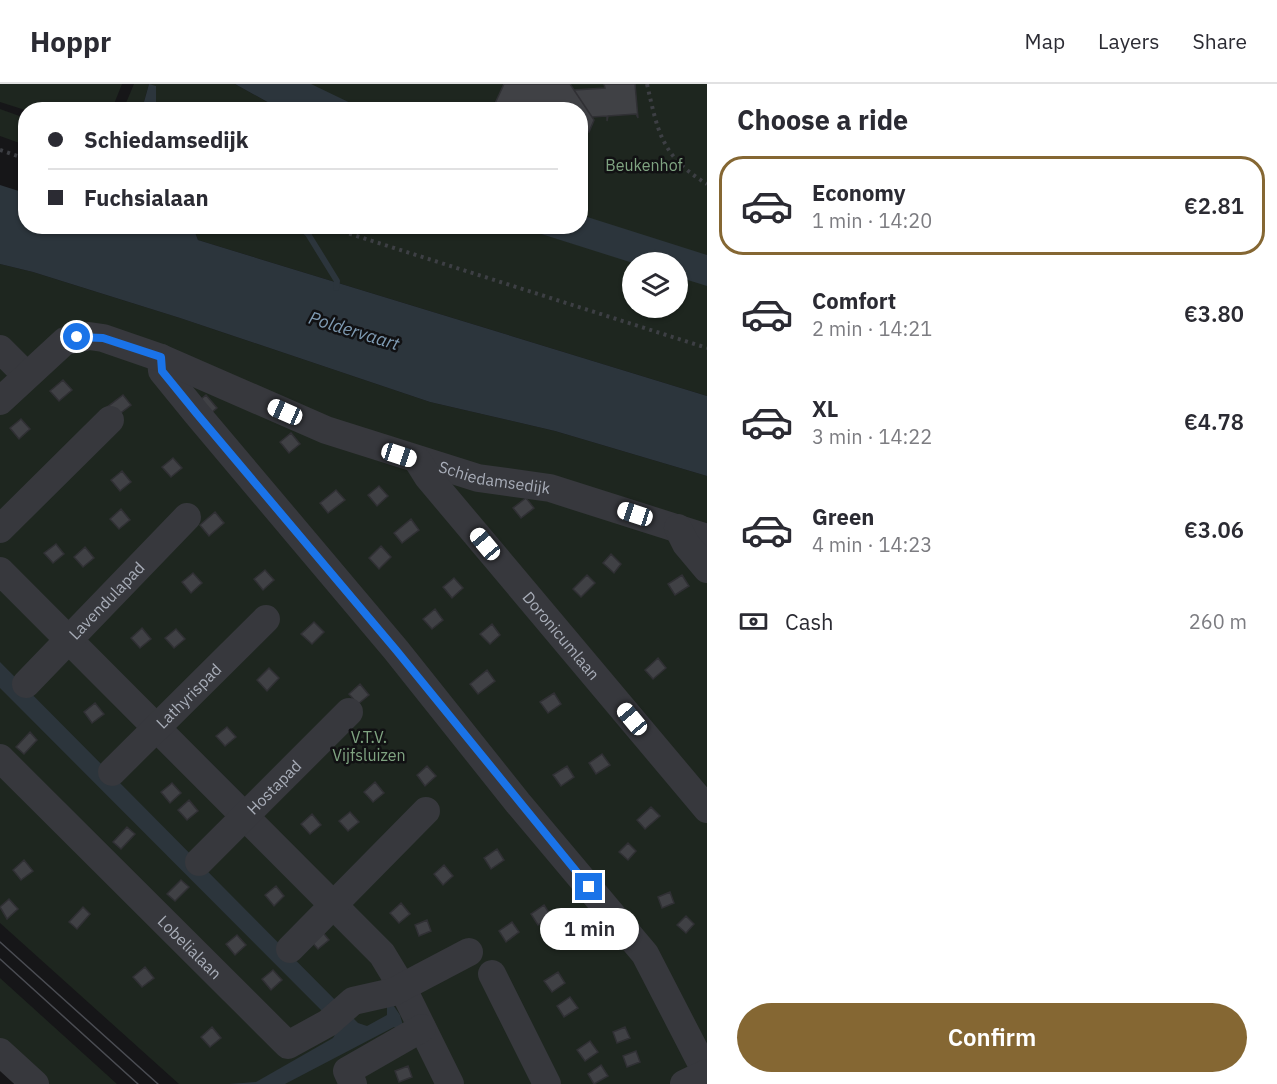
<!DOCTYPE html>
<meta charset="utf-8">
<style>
:root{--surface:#fff;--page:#f2f2f3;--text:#2b2b33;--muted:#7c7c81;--line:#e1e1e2;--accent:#856733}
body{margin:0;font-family:"IBM Plex Sans",sans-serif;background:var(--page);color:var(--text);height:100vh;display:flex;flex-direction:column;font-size:22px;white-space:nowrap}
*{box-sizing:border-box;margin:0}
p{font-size:20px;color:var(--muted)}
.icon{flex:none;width:33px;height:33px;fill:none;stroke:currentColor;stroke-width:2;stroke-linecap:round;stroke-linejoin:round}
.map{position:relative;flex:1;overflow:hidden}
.panel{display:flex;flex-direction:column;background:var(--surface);width:570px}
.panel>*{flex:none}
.hud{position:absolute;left:18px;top:18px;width:570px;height:132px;border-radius:24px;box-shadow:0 2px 4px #0004;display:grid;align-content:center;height:132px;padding:0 30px;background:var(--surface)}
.buttons{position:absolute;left:622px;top:168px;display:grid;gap:12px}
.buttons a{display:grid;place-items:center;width:66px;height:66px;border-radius:50%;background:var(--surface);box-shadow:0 2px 4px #0004;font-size:30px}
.end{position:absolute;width:27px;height:27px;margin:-14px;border:8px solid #1a73e8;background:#fff;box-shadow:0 0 0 3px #fff}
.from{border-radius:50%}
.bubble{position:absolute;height:42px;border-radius:21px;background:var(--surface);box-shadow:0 2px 4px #0004;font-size:20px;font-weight:600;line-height:42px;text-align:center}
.car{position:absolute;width:18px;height:36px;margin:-18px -9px;border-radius:8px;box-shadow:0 0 4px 2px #0007;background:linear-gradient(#fff 24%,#345 0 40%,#fff 0 76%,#345 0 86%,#fff 0)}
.hud b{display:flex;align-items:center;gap:21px;height:57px;font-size:22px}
.hud b+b{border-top:2px solid var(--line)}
.hud i{width:15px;height:15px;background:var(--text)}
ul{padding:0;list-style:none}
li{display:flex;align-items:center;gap:18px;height:99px;margin:0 12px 9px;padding:0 18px;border:3px solid transparent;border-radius:24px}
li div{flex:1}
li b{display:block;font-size:22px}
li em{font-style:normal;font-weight:600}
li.on{border-color:var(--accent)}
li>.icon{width:54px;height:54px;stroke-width:1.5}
h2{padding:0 30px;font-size:27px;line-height:72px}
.pay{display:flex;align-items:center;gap:15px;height:66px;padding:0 30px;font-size:22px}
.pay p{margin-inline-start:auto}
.cta{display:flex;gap:12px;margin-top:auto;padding:12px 30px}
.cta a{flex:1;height:69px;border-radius:36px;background:var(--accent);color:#fff;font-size:24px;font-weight:600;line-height:69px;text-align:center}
header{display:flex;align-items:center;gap:36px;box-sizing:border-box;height:84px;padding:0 30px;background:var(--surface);border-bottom:2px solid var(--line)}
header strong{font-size:28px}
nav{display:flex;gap:33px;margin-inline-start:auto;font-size:21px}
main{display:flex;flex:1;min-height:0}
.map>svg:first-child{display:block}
.green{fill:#1e261f}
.water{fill:#2c353c}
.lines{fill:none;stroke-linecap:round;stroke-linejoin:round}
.stream{stroke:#2c353c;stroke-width:6}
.building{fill:#404145;stroke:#303034;stroke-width:1.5}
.path{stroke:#3d3f44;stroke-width:4;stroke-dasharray:3 4.5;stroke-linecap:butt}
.minor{stroke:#37383d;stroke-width:28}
.tram{stroke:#4a4c52;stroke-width:1.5}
.route{stroke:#1a73e8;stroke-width:8}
.labels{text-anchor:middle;stroke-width:5;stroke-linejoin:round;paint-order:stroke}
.park-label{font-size:16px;fill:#7fa381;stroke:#111113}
.street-label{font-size:16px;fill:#a8adb8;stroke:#111113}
.water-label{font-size:18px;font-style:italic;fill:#7f9bb3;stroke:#111113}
</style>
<header>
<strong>Hoppr</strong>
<nav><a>Map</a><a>Layers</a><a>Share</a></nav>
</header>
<main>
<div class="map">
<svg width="707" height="1000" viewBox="0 0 707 1000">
<rect width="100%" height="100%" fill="#161618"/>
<path class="green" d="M0,0h122l-10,25 -87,1 -25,-8z
M134,0h15l-7,25 -19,1z
M150,0h85l45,25h-126z
M295,0h412v178l-126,-42 -1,-110 -236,-1z
M0,25l25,9v27l-25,-9z
M193,143h326l114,35v46h45v-32l29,9v111l-509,-156z
M0,180l33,8 147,46 250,84 125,29 152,45v608h-528l-179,-161z
M0,894l117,106h-75l-42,-38z"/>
<path class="water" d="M149,0l7,2v23h-14z
M235,0h76l52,25h-83z
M0,101l25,8 1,33h104l10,3 53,-2 5,13 509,156v80l-152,-45 -125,-29 -250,-84 -147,-46 -33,-8z
M581,131l126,40v31l-29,-9v-15l-45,1 -114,-36 61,-1z
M0,578l358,361 9,3 20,-11v-11l4,-2 9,13 4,14 -4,2 -6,-4 -109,57h-56l27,-2 77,-44 3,-5 -7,-15 -329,-330z"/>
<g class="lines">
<path class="stream" d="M299,142l9,8 29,47 -1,7"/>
</g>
<path class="building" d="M504,0h66l24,36 -5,12h-9v-22h-88z
M604,0h31l3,34 -2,-4 -28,2 -1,5v-5l-15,1 -18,-27 31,-2z
M63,296l9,10 -13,11 -9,-10z
M123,311l8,10 -17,13 -8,-10z
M206,311l11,13 -11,9 -11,-13z
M21,335l9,10 -11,10 -9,-11z
M291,349l9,11 -11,9 -9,-11z
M173,374l9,10 -11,9 -9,-10z
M122,387l9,11 -11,9 -9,-11z
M379,402l9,10 -11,10 -9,-11z
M336,406l9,10 -17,13 -8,-10z
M526,414l8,10 -13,10 -8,-10z
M121,425l9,11 -11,9 -9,-10z
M215,428l9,11 -15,13 -9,-11z
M411,435l8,11 -17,13 -8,-10z
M56,460l8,10 -11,9 -9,-10z
M381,462l10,11 -12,12 -10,-11z
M85,463l9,11 -11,9 -9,-10z
M611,470l10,10 -7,9 -11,-10z
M265,486l9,10 -11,10 -9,-11z
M193,489l9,10 -11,10 -9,-11z
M587,491l8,8 -14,14 -8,-8z
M682,491l7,11 -14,9 -7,-11z
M454,494l9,10 -11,10 -9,-11z
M435,525l8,11 -11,9 -9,-10z
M314,538l10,10 -12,12 -11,-10z
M492,540l8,11 -10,9 -10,-10z
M142,544l9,11 -11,9 -9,-10z
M176,545l9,10 -11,9 -9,-10z
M658,574l8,10 -13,11 -8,-9z
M269,584l10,10 -12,13 -10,-11z
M487,586l8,11 -17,13 -8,-10z
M360,600l9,11 -11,9 -9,-10z
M554,609l7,11 -13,9 -8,-11z
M95,619l9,11 -12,9 -8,-11z
M227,643l9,10 -11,9 -9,-10z
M30,648l7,8 -13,14 -8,-7z
M602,670l8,11 -14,9 -7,-11z
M427,682l9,10 -11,10 -8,-11z
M567,682l7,11 -13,9 -8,-11z
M375,698l9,11 -11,9 -9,-10z
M172,699l9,10 -11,10 -9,-11z
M189,716l9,11 -11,9 -9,-10z
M651,723l9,9 -15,13 -8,-9z
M350,728l9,10 -11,9 -9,-10z
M312,730l9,11 -11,9 -9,-10z
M127,743l8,7 -14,15 -8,-7z
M628,759l8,8 -8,9 -9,-8z
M497,765l7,11 -13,9 -7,-11z
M24,776l9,11 -12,9 -8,-10z
M444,781l9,11 -10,9 -9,-11z
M181,796l8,7 -14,14 -8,-7z
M276,802l8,10 -10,10 -9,-11z
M670,808l4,11 -12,5 -4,-11z
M9,815l9,10 -11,10 -7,-12z
M401,819l9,11 -11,9 -9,-10z
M544,821l7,11 -13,9 -7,-11z
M83,823l7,7 -13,15 -8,-7z
M686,832l8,8 -8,9 -9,-8z
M427,836l4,11 -12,5 -4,-11z
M512,838l7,10 -13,10 -7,-11z
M320,845l9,11 -11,9 -9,-10z
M237,851l9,10 -11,10 -9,-11z
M145,883l9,11 -12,9 -9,-10z
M273,886l9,10 -11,10 -9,-11z
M558,888l7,11 -13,9 -8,-11z
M570,913l8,11 -14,9 -7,-11z
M212,943l9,11 -11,9 -9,-10z
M625,943l5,11 -13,5 -4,-11z
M590,957l8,11 -13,9 -8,-11z
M636,967l4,11 -13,5 -4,-11z
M601,981l7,11 -14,8 -6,-10z
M408,982l4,11 -13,5 -4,-11z"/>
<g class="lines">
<path class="path" d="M647,0c11,48 14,72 60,100
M0,66l26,9
M337,142l4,5 366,117"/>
<g class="minor">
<path d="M0,265l26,26"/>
<path d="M161,274l1,13 35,43 199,236 122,153 127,151 62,120"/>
<path id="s1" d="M0,317l65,-60 24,-5 14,2 58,20 165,72 152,48 72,10 157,50"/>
<path id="s2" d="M418,377l10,16 279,332"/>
<path d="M678,444l8,16 21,25"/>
<path d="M0,445l110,-109"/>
<path d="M0,487l382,383 20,33 48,97"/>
<path id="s3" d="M26,600l161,-167"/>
<path id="s4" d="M0,674l288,287 40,-22 25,-22 40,-9 76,-40"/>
<path id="s5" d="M112,688l154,-153"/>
<path id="s6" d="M199,778l150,-150"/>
<path d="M290,865l136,-138"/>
<path d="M492,890l55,110"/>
<path d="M0,968l35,32"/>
<path d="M353,1000l-6,-13 75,-43"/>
<path d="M684,1000l23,-11"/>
</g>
<path class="tram" d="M0,858l158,142
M0,875l138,125"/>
</g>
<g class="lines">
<path class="route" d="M77,253l26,1 58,19 1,14 35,43 199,236 193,237"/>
</g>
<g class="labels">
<g class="park-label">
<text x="644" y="87">Beukenhof</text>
<text x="369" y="659">V.T.V.<tspan x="369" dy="18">Vijfsluizen</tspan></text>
</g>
<g class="street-label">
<text dy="6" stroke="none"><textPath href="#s1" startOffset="544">Schiedamsedijk</textPath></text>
<text dy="6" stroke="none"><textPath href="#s3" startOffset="116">Lavendulapad</textPath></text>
<text dy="6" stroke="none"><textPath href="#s2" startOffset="226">Doronicumlaan</textPath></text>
<text dy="6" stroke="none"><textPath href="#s5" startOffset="108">Lathyrispad</textPath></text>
<text dy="6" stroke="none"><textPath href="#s6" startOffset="106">Hostapad</textPath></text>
<text dy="6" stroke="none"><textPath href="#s4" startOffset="268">Lobelialaan</textPath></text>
</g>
<g class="water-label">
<text transform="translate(354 247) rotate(17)" y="6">Poldervaart</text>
</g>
</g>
</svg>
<div class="buttons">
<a><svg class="icon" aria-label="layers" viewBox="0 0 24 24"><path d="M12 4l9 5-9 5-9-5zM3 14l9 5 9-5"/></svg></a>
</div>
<i class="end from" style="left:77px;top:253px"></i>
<i class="end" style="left:589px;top:803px"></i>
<div class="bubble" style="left:540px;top:824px;width:99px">1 min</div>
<i class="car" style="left:285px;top:328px;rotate:294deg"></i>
<i class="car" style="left:399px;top:371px;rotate:108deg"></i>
<i class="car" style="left:635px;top:430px;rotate:288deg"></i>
<i class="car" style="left:485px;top:460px;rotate:320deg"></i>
<i class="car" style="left:632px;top:635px;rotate:320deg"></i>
<div class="hud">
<b><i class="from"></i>Schiedamsedijk</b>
<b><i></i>Fuchsialaan</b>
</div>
</div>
<section class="panel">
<h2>Choose a ride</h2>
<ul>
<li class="on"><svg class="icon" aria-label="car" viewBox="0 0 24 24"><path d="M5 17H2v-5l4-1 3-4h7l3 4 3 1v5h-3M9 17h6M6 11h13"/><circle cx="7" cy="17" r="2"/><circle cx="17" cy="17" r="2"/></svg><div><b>Economy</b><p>1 min · 14:20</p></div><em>€2.81</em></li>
<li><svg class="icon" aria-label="car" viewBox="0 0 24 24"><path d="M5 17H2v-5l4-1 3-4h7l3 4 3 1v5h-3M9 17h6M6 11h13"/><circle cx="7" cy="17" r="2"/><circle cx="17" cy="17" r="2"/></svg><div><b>Comfort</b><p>2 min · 14:21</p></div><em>€3.80</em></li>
<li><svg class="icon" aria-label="car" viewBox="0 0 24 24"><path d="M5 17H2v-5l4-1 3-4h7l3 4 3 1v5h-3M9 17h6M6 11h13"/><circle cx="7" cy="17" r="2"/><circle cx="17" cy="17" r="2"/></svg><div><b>XL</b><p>3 min · 14:22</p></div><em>€4.78</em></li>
<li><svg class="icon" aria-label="car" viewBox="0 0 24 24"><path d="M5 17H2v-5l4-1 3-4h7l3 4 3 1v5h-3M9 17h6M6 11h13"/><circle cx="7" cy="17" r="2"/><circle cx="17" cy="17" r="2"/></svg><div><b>Green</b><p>4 min · 14:23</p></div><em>€3.06</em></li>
</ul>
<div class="pay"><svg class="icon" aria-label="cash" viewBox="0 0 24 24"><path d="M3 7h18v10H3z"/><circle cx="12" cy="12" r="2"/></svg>Cash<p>260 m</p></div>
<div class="cta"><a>Confirm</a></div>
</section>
</main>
